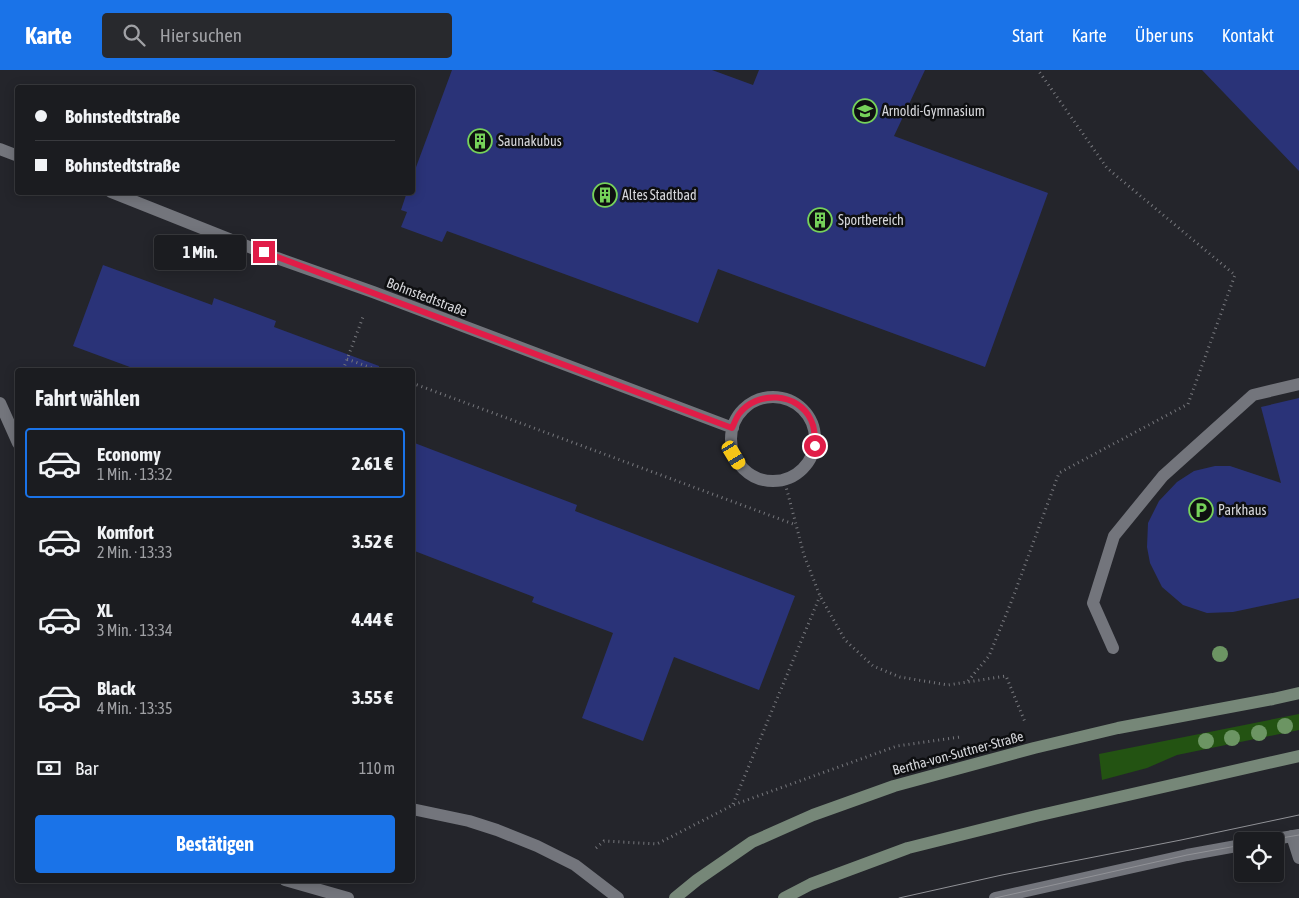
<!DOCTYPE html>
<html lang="de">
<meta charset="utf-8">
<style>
:root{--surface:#1b1c20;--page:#28292d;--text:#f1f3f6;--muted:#a0a1a5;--line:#393a3e;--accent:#1a73e8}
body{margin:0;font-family:"Asap Condensed",sans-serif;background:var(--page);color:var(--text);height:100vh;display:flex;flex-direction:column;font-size:19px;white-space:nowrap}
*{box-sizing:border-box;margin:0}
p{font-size:16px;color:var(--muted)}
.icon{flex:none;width:28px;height:28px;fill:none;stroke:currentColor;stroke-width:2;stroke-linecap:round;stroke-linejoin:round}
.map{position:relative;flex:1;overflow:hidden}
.panel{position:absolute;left:15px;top:298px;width:400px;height:515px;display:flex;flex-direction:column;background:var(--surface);border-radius:5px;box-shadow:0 2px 12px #0003,0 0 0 1px var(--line)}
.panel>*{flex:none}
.hud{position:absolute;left:15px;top:15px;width:400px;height:110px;border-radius:5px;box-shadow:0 2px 12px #0003,0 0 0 1px var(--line);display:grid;align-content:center;height:110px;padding:0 20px;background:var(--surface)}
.tools{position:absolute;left:1234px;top:762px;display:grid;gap:10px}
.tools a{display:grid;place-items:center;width:50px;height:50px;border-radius:5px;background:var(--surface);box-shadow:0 2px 12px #0003,0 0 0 1px var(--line);font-size:25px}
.end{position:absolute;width:22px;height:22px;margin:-11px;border:6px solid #e11d48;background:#fff;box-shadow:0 0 0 2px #fff}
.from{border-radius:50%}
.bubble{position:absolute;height:35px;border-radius:5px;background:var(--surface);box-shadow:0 2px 12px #0003,0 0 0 1px var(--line);font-size:16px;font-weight:700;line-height:35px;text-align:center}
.car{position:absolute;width:15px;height:30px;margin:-15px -8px;border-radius:6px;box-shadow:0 0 4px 1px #0007;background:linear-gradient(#f5c518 24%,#345 0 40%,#f5c518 0 76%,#345 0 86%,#f5c518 0)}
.hud b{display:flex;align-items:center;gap:18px;height:48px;font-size:19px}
.hud b+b{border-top:1px solid var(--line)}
.hud i{width:12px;height:12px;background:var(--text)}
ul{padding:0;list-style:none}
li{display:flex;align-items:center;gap:15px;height:70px;margin:0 10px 8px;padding:0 10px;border:2px solid transparent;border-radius:5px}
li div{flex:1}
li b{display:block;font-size:19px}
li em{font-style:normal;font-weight:700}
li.on{border-color:var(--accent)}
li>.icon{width:45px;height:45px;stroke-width:1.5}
h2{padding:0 20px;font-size:22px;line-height:60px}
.pay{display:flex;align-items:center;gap:12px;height:55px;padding:0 20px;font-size:19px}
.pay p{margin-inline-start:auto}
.button{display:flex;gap:10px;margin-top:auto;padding:10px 20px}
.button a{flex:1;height:58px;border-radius:5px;background:var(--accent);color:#fff;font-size:20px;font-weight:700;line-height:58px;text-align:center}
header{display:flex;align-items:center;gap:30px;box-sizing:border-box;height:70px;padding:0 25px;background:var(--accent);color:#fff}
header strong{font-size:24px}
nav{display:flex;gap:28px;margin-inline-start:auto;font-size:18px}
.search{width:350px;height:45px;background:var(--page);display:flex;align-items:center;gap:12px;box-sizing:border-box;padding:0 18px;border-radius:5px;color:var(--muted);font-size:19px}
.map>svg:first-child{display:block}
.green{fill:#235312}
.building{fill:#2a3378}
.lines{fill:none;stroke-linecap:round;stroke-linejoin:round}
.path{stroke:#77787d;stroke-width:3;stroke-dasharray:1 4;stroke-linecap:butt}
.service{stroke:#73757c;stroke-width:12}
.minor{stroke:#73757c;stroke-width:12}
.secondary{stroke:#768778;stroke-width:12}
.tram{stroke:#919297;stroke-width:1}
.tree{fill:#6c9563}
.route{stroke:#e11d48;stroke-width:6}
.labels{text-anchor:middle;stroke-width:5;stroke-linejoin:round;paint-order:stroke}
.poi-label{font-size:14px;fill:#d5d6da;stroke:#0e0f11;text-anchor:start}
.street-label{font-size:14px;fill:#d5d6da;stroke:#0e0f11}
</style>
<header>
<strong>Karte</strong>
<div class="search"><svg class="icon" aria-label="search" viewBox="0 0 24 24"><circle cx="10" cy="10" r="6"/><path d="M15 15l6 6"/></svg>Hier suchen</div>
<nav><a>Start</a><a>Karte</a><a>Über uns</a><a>Kontakt</a></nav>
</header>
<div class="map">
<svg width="1299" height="828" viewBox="0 0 1299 828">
<rect width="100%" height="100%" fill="#24252b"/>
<path class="green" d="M1299,644v16l-122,25 -30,13 -45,12 -3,-26z"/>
<path class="building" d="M452,0h260l41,15 6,-15h166l-31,66 154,57 -63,174 -267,-98 -20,54 -251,-92 -5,11 -41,-15 6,-15 -6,-2 6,-18h5v-14z
M1202,0h97v101z
M103,195l109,40 2,-7 62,23 -2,6 105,39v4h-241l-65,-24z
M1299,328v200l-66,14 -26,1 -24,-8 -21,-18 -12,-24 -3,-16 1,-24 11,-22 18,-19 17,-11 21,-5h15l51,17 -20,-76z
M412,372l165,63 -2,6 220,85 -36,94 -85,-33 -31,84 -61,-23 31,-85 -81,-31 2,-5 -122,-47z"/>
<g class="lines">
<path class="path" d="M347,289l30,11
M343,300l20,-53
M412,313l384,142
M784,409l20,76 16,41 25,44 28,26 27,11 48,8 58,-9 19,46
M968,611l21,-25 23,-56 47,-127 129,-69 47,-129 -128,-107 -69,-98
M733,734l87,-208
M596,778l8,-7 53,3 76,-39 164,-59 63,-9"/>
<path class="service" d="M1113,578l-20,-45 21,-67 49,-60 90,-81 46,-11
M1264,771l35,-6
M285,810l63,18
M995,828l192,-43 55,-10"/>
<path class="minor" d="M0,79l18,7
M111,122l166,66 96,34 360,136
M731 369a42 42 0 1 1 84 0a42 42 0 1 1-84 0Z
M0,333l18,40
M412,739l57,12 28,9 40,16 38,19 43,33
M1292,766l7,22"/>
<path class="secondary" d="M675,828l22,-18 55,-38 61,-27 81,-29 140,-38 84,-20 155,-29 26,-6
M784,828l27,-14 97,-36 128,-32 263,-60"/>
<path class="tram" d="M1264,771l35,-6
M899,828l103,-23 179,-35 118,-25
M995,828l192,-43 55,-10"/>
</g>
<g class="tree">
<circle cx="1220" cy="584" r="8"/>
<circle cx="1285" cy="656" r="8"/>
<circle cx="1259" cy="663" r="8"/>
<circle cx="1232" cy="668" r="8"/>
<circle cx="1206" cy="671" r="8"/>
</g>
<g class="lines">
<path class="route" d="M264,182l468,176c2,-4 4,-10 7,-14 18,-24 59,-22 72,6 4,8 4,17 4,26"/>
</g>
<defs>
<g id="school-ring" transform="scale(1.25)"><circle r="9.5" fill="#0e0f11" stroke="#76d25a" stroke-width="1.5"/><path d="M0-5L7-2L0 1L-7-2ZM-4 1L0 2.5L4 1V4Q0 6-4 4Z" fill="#76d25a"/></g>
<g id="building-ring" transform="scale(1.25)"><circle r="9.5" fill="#0e0f11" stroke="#76d25a" stroke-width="1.5"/><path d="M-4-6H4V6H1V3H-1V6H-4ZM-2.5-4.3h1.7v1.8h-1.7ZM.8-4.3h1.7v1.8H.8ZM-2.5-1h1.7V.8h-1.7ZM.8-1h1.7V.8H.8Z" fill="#76d25a"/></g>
<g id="parking-ring" transform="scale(1.25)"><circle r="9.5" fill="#0e0f11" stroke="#76d25a" stroke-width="1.5"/><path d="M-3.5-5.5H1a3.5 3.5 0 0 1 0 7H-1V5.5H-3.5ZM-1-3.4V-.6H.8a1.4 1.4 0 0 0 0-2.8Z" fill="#76d25a"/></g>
</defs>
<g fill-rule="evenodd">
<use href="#school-ring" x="865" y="41"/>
<use href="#building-ring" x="480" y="71"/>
<use href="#building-ring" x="605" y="125"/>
<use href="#building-ring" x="820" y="150"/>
<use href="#parking-ring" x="1201" y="440"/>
</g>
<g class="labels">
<g class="poi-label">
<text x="882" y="46">Arnoldi-Gymnasium</text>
<text x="498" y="76">Saunakubus</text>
<text x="622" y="130">Altes Stadtbad</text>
<text x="838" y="155">Sportbereich</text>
<text x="1218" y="445">Parkhaus</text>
</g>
<g class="street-label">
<text transform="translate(427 227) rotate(21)" y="5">Bohnstedtstraße</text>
<text transform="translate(958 683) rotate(-15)" y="5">Bertha-von-Suttner-Straße</text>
</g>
</g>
</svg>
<div class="tools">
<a><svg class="icon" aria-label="locate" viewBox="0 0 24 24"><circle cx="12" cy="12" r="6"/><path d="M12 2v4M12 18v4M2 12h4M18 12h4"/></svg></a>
</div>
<i class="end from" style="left:815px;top:376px"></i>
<i class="end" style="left:264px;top:182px"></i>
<div class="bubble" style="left:154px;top:165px;width:92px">1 Min.</div>
<i class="car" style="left:734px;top:385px;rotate:149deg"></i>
<div class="hud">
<b><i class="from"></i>Bohnstedtstraße</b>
<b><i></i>Bohnstedtstraße</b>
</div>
<section class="panel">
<h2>Fahrt wählen</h2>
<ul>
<li class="on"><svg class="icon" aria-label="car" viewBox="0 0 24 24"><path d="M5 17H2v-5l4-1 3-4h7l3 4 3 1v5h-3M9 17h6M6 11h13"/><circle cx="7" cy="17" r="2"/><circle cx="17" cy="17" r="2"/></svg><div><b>Economy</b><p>1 Min. · 13:32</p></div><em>2.61 €</em></li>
<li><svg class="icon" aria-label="car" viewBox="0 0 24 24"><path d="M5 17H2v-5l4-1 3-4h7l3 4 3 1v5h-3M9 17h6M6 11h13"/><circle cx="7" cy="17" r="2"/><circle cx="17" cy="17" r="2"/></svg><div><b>Komfort</b><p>2 Min. · 13:33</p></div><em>3.52 €</em></li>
<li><svg class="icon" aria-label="car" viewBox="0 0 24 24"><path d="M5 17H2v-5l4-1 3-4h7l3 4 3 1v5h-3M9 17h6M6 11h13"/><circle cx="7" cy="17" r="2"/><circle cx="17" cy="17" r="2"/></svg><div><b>XL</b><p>3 Min. · 13:34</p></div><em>4.44 €</em></li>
<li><svg class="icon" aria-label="car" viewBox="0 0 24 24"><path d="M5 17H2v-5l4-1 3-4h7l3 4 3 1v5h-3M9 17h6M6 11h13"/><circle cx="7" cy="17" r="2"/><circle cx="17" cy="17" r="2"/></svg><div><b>Black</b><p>4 Min. · 13:35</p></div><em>3.55 €</em></li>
</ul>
<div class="pay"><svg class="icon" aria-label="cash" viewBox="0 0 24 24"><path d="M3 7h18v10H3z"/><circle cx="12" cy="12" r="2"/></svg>Bar<p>110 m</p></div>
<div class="button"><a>Bestätigen</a></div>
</section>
</div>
